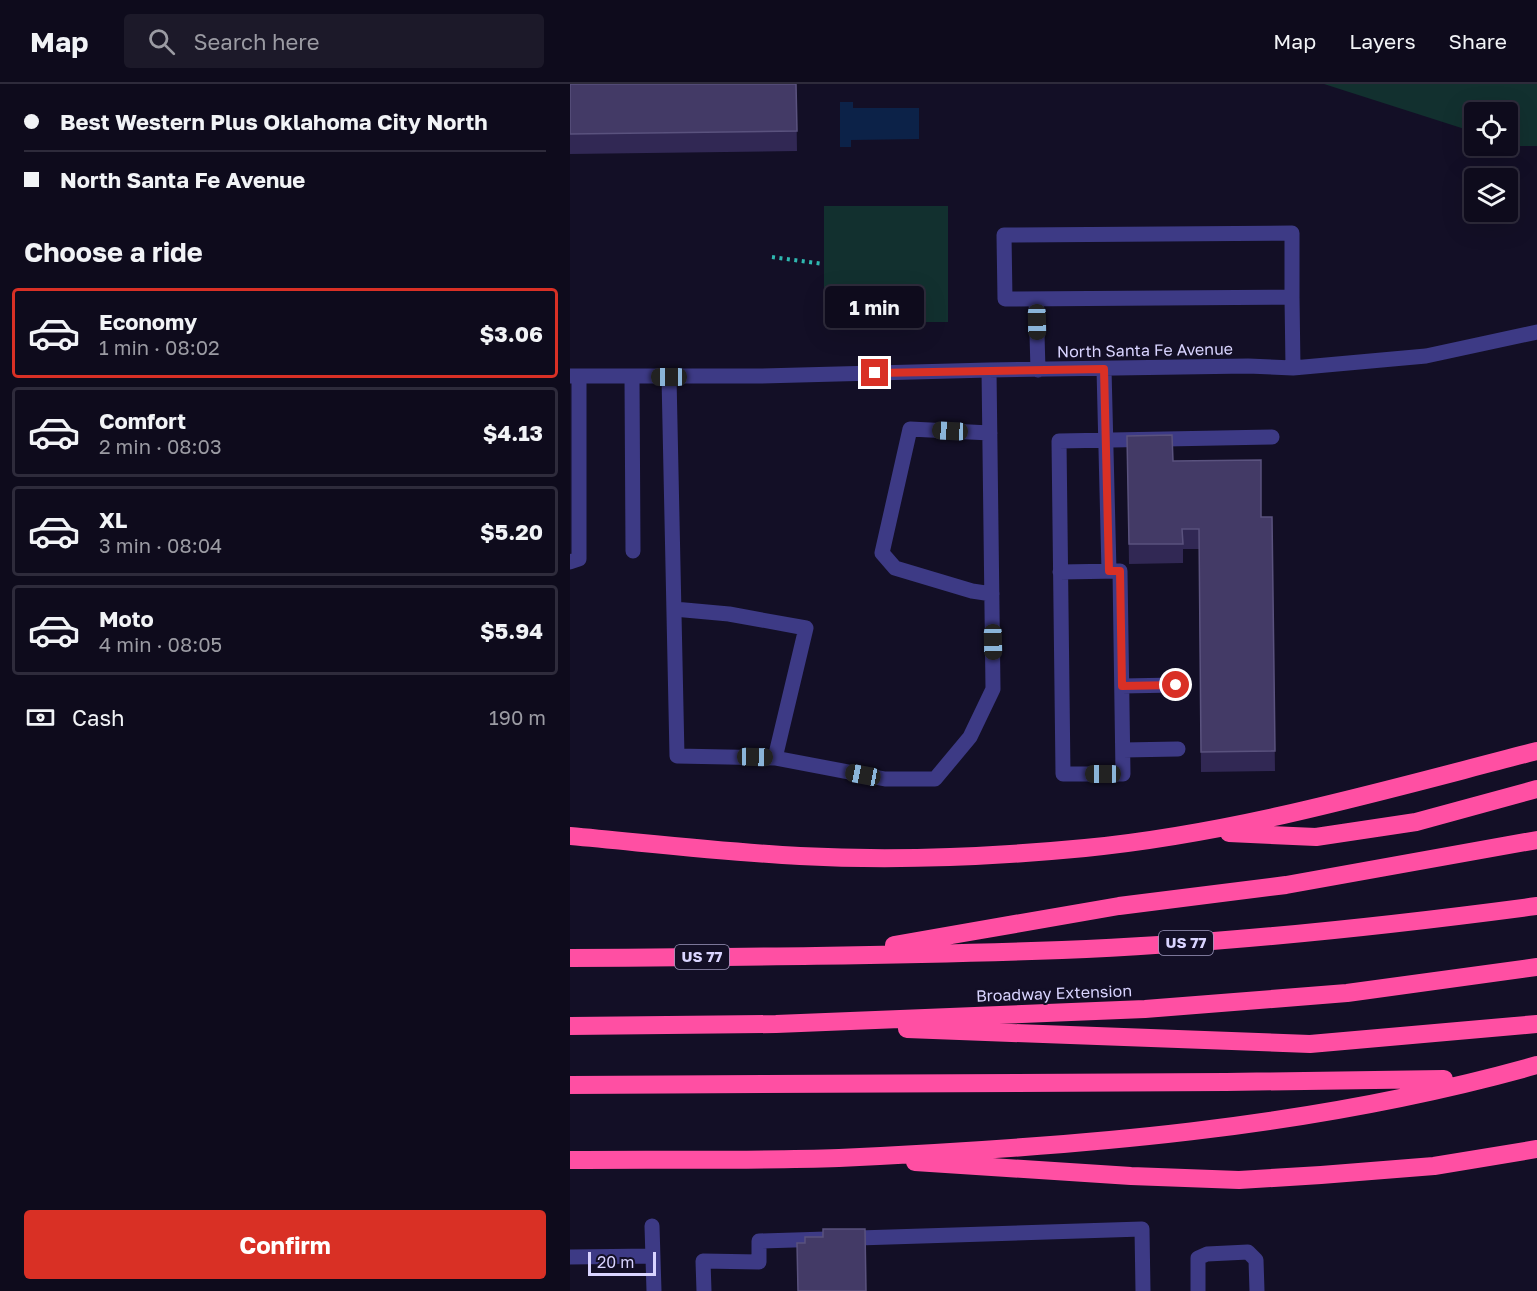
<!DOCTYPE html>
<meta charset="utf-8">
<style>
:root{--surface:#0e0b1c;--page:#1c1929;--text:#f1f3f6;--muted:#9b9ba3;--line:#2e2b3b;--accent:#d93025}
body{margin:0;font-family:"Golos Text",sans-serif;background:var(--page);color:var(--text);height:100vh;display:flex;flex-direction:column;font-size:22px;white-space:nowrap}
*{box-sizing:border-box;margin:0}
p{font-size:20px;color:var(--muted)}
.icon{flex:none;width:33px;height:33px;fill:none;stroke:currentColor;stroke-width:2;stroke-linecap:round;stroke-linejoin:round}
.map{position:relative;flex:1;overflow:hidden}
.details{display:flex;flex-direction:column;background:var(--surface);width:570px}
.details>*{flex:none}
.banner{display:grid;align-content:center;height:132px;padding:0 24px;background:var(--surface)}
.tools{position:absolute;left:894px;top:18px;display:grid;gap:12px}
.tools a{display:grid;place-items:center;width:54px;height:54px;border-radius:6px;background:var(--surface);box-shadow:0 6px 24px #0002,0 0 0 2px var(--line);font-size:30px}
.scale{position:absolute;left:18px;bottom:15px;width:68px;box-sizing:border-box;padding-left:6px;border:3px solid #d9d4ff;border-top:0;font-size:16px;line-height:21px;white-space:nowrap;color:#d9d4ff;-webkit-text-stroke:4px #130f26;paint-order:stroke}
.end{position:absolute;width:27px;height:27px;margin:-14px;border:8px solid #d93025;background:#fff;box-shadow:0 0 0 3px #fff}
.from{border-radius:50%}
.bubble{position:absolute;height:42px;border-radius:6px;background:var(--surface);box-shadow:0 6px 24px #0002,0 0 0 2px var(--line);font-size:20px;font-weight:700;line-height:42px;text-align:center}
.car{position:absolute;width:18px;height:36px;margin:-18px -9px;border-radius:8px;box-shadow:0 0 4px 2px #0007;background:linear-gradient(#222 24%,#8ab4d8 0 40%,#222 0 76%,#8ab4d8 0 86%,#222 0)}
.banner b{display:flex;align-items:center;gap:21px;height:57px;font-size:22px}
.banner b+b{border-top:2px solid var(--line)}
.banner i{width:15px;height:15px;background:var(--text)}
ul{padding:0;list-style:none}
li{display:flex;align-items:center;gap:18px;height:90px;margin:0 12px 9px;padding:0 12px;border:3px solid var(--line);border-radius:6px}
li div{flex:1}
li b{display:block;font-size:22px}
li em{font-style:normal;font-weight:700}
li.current{border-color:var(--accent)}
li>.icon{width:54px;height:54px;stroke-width:1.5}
h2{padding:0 24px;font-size:27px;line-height:72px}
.pay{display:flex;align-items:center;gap:15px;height:66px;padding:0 24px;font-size:22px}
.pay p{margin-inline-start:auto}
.cta{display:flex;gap:12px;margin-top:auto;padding:12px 24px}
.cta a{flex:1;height:69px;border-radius:6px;background:var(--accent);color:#fff;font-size:24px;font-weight:700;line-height:69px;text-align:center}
header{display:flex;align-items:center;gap:36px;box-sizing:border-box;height:84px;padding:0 30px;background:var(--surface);border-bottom:2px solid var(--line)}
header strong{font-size:28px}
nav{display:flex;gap:33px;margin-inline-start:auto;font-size:21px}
.search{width:420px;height:54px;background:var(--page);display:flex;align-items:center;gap:15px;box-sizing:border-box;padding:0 21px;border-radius:6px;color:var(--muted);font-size:22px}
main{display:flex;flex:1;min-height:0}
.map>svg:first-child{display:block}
.green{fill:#12302f}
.water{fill:#0c2248}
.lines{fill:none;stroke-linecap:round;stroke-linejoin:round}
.path{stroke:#2fb8b0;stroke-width:4;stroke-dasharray:3 4.5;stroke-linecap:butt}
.minor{stroke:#3d3a85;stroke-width:15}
.highway{stroke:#ff4fa3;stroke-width:18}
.wall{fill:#312854}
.building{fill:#433a66;stroke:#5a527e;stroke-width:1.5}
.route{stroke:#d93025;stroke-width:8}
.labels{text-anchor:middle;stroke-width:4.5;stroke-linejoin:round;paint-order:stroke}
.shield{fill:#130f26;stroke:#9e99be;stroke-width:1.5}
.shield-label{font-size:15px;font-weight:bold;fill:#d9d4ff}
.street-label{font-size:16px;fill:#d9d4ff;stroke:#130f26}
</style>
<header>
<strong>Map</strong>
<div class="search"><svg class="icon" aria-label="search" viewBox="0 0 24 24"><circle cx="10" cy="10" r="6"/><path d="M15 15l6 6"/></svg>Search here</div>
<nav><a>Map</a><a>Layers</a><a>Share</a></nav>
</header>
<main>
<section class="details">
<div class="banner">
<b><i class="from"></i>Best Western Plus Oklahoma City North</b>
<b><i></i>North Santa Fe Avenue</b>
</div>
<h2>Choose a ride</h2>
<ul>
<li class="current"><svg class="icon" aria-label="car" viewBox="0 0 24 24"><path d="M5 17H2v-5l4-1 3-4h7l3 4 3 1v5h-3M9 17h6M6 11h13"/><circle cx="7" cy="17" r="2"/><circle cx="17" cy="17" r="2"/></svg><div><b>Economy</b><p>1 min · 08:02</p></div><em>$3.06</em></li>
<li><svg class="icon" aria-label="car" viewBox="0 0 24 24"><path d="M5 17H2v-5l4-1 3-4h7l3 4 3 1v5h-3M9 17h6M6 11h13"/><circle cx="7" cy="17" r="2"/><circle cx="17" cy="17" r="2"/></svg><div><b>Comfort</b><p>2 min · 08:03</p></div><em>$4.13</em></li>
<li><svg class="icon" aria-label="car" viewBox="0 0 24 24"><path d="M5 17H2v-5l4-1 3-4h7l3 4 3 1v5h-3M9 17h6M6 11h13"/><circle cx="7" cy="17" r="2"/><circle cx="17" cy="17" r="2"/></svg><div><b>XL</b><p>3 min · 08:04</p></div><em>$5.20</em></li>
<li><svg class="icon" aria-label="car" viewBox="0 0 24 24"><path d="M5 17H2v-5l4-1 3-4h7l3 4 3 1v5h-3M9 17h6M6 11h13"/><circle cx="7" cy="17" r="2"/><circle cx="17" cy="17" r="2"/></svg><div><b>Moto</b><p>4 min · 08:05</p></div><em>$5.94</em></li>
</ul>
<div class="pay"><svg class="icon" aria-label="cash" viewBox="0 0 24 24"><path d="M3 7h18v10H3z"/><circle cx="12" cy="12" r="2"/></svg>Cash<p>190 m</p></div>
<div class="cta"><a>Confirm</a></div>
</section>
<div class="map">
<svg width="967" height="1207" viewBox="0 0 967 1207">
<rect width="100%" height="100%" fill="#130f26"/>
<path class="green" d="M754,0h213v62h-19l-10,-3v-31h-34v20z
M254,122h124v116h-124z"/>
<path class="water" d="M270,18h13v6h66v31l-68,1v7h-11z"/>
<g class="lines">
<path class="path" d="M202,173l52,7"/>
<path class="minor" d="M722,149v64l-287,2 -1,-64z
M722,213l1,71
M466,215l2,71
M534,285l5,202
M0,292h191l228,-6 259,-4 45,2 133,-12 111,-24
M62,293l1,174
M99,293l8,379 98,2 110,21h50l35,-42 23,-48 -4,-319
M420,349l-80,-4 -28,124 13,15 77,23 20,3
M0,478l9,-3v-182
M490,488l60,-1 3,203h-60l-4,-333 213,-4
M104,525l55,5 77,14 -31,130
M552,602l54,-1
M553,666l55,-1
M82,1142l2,65
M0,1173l83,-1
M134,1207l-1,-30 56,1v-21l383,-12 1,62
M628,1207v-33l9,-4 41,-2 8,8 1,31"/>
<path class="highway" d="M659,749l87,4 100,-15 121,-33
M0,752c77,7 153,16 230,20 95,5 191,1 285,-8 154,-15 303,-59 452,-97
M324,861l225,-39 167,-21 251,-45
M0,874c164,-1 328,-2 492,-8 159,-6 317,-23 475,-44
M0,942l206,-2 369,-15 202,-16 190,-26
M337,945l403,15 227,-20
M0,1001l656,-3 218,-3
M0,1076c90,-1 180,1 269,-2 235,-11 471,-29 698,-93
M345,1078l216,14 108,4 82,-5 113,-9 103,-17"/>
</g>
<path class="wall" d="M0,0h226l1,67 -227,3z
M557,352l46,25 88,56h11l3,254 -74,1 -2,-223h-16v14l-54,1z"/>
<path class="building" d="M0,0h226l1,47 -227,3z
M602,351l1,26 88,-1v57h11l3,234 -74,1 -2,-223h-17l1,15h-54l-2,-108z
M253,1145h42l1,62h-68l-1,-48h8v-6h18z"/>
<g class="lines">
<path class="route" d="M305,289l229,-4 5,202h11l2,115 54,-1"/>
</g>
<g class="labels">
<g class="shield">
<rect x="589" y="847" width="54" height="24" rx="4.5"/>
<rect x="105" y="861" width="54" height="24" rx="4.5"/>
</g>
<g class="shield-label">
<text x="616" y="864">US 77</text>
<text x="132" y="878">US 77</text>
</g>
<g class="street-label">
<text transform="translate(575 266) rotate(-1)" y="6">North Santa Fe Avenue</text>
<text transform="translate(484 909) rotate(-2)" y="6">Broadway Extension</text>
</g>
</g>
</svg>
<div class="tools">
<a><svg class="icon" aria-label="locate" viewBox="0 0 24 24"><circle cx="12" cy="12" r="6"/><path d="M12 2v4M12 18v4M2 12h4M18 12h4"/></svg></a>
<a><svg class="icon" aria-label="layers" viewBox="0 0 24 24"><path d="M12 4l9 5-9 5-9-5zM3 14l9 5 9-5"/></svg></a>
</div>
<div class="scale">20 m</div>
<i class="end from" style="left:606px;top:601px"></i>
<i class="end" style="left:305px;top:289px"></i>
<div class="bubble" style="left:255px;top:202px;width:99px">1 min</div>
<i class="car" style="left:467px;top:238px;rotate:179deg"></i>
<i class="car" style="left:99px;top:293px;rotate:270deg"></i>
<i class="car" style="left:380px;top:347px;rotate:273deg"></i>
<i class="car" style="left:423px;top:558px;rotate:179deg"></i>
<i class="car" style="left:185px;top:673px;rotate:91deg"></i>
<i class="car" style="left:533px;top:690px;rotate:270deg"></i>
<i class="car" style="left:293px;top:691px;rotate:281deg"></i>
</div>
</main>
